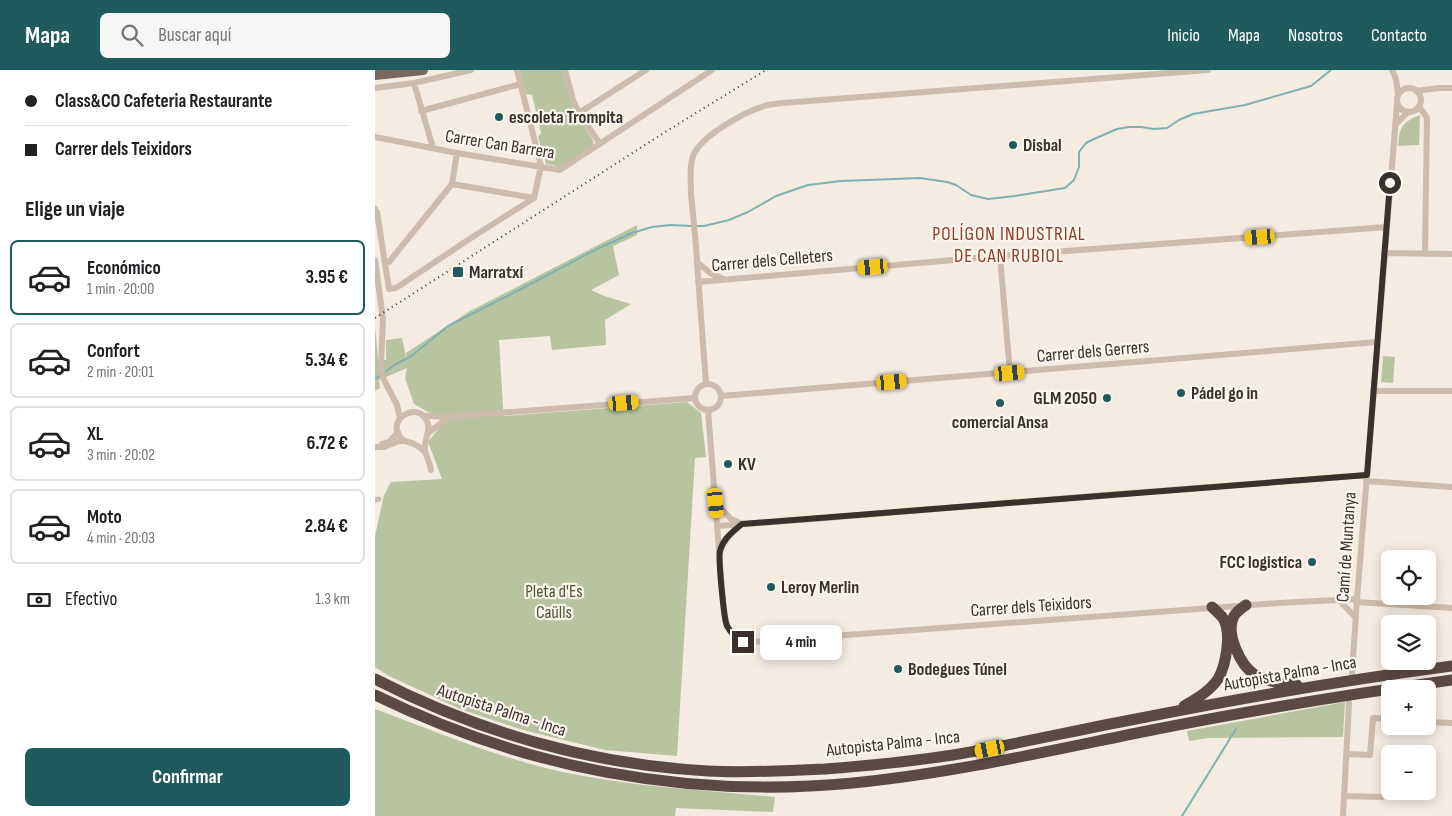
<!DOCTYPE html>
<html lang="es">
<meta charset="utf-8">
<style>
:root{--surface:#fff;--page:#f6f6f6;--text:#202124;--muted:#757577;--line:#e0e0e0;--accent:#1f5a5e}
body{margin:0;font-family:"Sofia Sans Condensed",sans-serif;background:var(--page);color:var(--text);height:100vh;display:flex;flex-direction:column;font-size:19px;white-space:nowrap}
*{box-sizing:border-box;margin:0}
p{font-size:16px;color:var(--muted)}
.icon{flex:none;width:28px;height:28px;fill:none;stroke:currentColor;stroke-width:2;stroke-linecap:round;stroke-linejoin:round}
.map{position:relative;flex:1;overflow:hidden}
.drawer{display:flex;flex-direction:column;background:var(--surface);width:375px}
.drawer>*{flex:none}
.guide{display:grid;align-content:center;height:110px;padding:0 25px;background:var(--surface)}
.fabs{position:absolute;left:1006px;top:480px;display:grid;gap:10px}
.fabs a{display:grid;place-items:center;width:55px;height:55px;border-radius:8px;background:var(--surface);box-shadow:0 2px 12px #0003;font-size:25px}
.end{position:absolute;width:22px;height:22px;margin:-11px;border:6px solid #3b302b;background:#fff;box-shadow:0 0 0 2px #fff}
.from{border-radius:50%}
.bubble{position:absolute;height:35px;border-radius:8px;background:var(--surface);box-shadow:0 2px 12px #0003;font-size:16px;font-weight:700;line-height:35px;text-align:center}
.car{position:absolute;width:15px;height:30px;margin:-15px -8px;border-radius:6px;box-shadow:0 0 4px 1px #0007;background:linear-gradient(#f5c518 24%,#345 0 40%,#f5c518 0 76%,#345 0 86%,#f5c518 0)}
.guide b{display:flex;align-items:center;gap:18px;height:48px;font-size:19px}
.guide b+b{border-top:1px solid var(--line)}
.guide i{width:12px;height:12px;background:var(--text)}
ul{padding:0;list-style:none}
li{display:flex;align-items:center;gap:15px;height:75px;margin:0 10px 8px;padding:0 15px;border:2px solid var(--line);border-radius:8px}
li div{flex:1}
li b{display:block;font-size:19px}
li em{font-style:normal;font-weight:700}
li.current{border-color:var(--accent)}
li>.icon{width:45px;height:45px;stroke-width:1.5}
h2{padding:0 25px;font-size:22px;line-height:60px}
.pay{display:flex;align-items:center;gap:12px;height:55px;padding:0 25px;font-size:19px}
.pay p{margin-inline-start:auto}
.cta{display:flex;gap:10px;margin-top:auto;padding:10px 25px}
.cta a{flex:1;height:58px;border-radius:8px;background:var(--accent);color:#fff;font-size:20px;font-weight:700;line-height:58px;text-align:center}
header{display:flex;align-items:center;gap:30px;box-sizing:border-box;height:70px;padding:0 25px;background:var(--accent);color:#fff}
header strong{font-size:24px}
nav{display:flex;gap:28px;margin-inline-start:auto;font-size:18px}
.search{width:350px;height:45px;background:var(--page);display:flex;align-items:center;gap:12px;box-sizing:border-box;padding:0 18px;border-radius:8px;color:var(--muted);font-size:19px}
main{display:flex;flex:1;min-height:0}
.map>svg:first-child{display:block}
.green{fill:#b8c4a0}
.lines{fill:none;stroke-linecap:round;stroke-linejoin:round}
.stream{stroke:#7fb0b2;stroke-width:2}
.pedestrian{stroke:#cdbbac;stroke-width:5}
.minor{stroke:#cdbbac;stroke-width:6}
.primary{stroke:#7d675c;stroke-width:10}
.motorway{stroke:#5c4a42;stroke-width:11}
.rail{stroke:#3b302b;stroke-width:2;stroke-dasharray:1 4;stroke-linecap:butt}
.route{stroke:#3b302b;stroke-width:6}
.poi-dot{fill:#1f5a5e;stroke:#fbf5ee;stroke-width:2}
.labels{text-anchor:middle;stroke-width:4.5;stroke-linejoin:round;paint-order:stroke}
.poi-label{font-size:18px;font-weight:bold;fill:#3b302b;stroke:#fbf5ee;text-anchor:start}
.street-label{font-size:18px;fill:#3b302b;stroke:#fbf5ee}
.park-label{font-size:18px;fill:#4a5a2e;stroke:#fbf5ee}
.neighbourhood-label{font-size:19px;letter-spacing:1px;fill:#8c3b22;stroke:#fbf5ee}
</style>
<header>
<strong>Mapa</strong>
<div class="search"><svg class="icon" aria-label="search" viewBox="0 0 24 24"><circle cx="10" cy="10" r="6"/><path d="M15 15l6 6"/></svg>Buscar aquí</div>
<nav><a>Inicio</a><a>Mapa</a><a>Nosotros</a><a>Contacto</a></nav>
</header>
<main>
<section class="drawer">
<div class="guide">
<b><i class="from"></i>Class&amp;CO Cafeteria Restaurante</b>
<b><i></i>Carrer dels Teixidors</b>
</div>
<h2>Elige un viaje</h2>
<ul>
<li class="current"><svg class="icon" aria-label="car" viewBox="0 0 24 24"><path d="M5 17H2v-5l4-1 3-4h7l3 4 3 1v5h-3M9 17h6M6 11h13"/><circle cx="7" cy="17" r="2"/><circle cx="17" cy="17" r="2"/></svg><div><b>Económico</b><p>1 min · 20:00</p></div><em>3.95 €</em></li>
<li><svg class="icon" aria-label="car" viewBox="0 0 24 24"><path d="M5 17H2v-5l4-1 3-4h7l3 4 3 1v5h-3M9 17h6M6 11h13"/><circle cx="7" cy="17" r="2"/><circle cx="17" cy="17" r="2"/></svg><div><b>Confort</b><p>2 min · 20:01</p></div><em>5.34 €</em></li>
<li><svg class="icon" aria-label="car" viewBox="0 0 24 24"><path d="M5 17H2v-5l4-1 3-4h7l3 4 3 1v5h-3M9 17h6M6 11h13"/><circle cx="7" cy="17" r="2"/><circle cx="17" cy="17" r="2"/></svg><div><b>XL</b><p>3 min · 20:02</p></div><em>6.72 €</em></li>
<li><svg class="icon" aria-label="car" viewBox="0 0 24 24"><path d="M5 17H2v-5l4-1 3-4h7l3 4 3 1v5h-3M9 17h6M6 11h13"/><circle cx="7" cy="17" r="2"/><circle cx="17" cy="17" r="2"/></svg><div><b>Moto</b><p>4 min · 20:03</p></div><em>2.84 €</em></li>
</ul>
<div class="pay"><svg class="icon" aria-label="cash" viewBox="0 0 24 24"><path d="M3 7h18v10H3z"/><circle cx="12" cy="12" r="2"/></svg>Efectivo<p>1.3 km</p></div>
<div class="cta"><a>Confirmar</a></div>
</section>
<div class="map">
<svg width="1077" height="746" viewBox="0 0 1077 746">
<rect width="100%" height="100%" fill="#f4ebe1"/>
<path class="green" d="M145,0h42l11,38 20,32 1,8 -34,22 -3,-4 -11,-2 -8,-27 3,-4 -9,-38 -6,-1z
M1045,45l-1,30 -21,1c2,-20 3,-23 22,-31z
M262,155v10l-24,11 6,29 -28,15 13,6 27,8 -26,16 1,25 -54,5 -2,-14 -51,4 4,68 1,8 183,-14 14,11 5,44 -11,1 -18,298 -72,-6 -82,-20 -63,-21 -73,-34 -12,-8v-131l9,-41 7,-13 51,-3 -14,-37 19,-24 -19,-6 -14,-8 -9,-26 2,-10 -28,12 1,8 -5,3v-66l3,35h8v-20l16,-2 5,24 -1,-9 64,-42z
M1008,286l12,1 -2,26 -12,-1z
M970,632l-2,35 -135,1 -19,3 -2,-10z
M0,639c62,23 123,49 188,63 70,15 141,18 212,25l-2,15 -97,-4 -1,8h-300z"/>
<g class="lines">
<path class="stream" d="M321,156h8l25,-6 19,-8 28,-16 32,-11 33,-4 79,-3 27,4 9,3 15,10 17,4 27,-3 50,-8 9,-8 5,-13v-15l7,-9 8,-4 23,-10 12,-2h12l13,2 13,-1 12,-8 14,-6 52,-9 66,-19 20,-16
M10,302l11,-8 14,-7 38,-31 73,-37 74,-39 37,-17 20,-6 18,-2 22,1
M0,309l6,-4
M807,746l54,-87"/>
<path class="pedestrian" d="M0,430l4,-1"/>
<path class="minor" d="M142,0l24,96 -7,32
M190,0l8,30 6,13 21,31
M1017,0l4,9 2,16
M39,13l19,65
M0,18l39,-5 57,-13
M1022 30a12 12 0 1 1 24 0a12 12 0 1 1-24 0Z
M1041,21l23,-3h13
M1044,36l8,12 -2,136
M46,41l100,-27
M204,43l67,-43
M1020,55l13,-13
M0,67l82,16 103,17 152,-100
M77,114l82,14
M0,139l2,3 12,77 7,-1 75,-50 63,-40
M1009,183l68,1
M625,186l10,117
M0,190l8,59 -2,46 2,13 14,27 3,13
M10,192h4l63,-78 5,-31
M322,192l13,11 13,6
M323,212l302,-26 387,-29
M331,314c-3,-41 -6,-81 -9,-122 -1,-23 -4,-46 -6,-68 0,-13 -2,-26 2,-38 8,-20 51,-44 71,-50 5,-2 12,-2 19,-3l425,-33
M320 327a13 13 0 1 1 26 0a13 13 0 1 1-26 0Z
M998,321h79
M346,326l656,-54
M333,340l16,204c3,17 10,27 28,28l527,-39 78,-4
M49,346c12,-1 21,3 34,0l237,-18
M53,363l20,-15
M7,374l7,-2 9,-10
M0,377h9l15,-6h5
M50,382c-3,-3 -8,-7 -13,-9 -4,-1 -7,-1 -10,-4 -18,-17 14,-40 25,-18 5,10 -4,19 -2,30 2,6 5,13 6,19
M991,411l86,6
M341,433l15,16 11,5c-10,9 -17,15 -22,27
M343,456l108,-8 266,-22 275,-21
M964,530l16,17
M981,532l96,6
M977,603l5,-74 40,-495
M1052,652l25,1
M972,684l23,1 3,-37 17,1
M970,726l37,1
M968,746l6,-113"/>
<path class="primary" d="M0,5l48,-5"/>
<path class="motorway" d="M871,535c-4,3 -9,6 -12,11 -9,17 6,49 21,59 13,7 27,9 42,10
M0,609c103,53 217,86 333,92 39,2 78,0 117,-2 40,-3 81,-7 121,-13 63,-10 126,-25 190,-37 105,-21 210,-39 316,-53
M0,625c149,73 311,104 478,88 101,-10 200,-33 299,-53 100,-20 200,-36 300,-50
M809,636c12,-7 26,-15 34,-27 8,-14 14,-46 5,-61 -3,-4 -7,-7 -11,-11"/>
<path class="rail" d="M0,248l295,-189 96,-59"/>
</g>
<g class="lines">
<path class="route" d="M368,572c-7,-4 -12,-9 -16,-16 -3,-7 -9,-67 -7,-75 3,-12 12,-19 22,-27l625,-49 23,-292"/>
</g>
<g class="poi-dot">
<circle cx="124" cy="47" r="5"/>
<circle cx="638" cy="75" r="5"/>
<rect x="77" y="196" width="12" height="12" rx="2.5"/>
<circle cx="806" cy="323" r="5"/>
<circle cx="732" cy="328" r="5"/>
<circle cx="625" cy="333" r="5"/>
<circle cx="353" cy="394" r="5"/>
<circle cx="937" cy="492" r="5"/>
<circle cx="396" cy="517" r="5"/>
<circle cx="523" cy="599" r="5"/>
</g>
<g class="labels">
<g class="poi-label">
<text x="134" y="53">escoleta Trompita</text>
<text x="648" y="81">Disbal</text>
<text x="94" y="208">Marratxí</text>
<text x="816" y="329">Pádel go in</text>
<text x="722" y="334" text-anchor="end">GLM 2050</text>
<text x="625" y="358" text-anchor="middle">comercial Ansa</text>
<text x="363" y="400">KV</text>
<text x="927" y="498" text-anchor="end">FCC logistica</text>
<text x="406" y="523">Leroy Merlin</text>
<text x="533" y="605">Bodegues Túnel</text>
</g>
<g class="street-label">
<text transform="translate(125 74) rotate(9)" y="6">Carrer Can Barrera</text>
<text transform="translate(397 190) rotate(-5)" y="6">Carrer dels Celleters</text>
<text transform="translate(718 281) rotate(-5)" y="6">Carrer dels Gerrers</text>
<text transform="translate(971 477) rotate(-86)" y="6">Camí de Muntanya</text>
<text transform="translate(656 536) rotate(-4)" y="6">Carrer dels Teixidors</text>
<text transform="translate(915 603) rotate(-10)" y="6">Autopista Palma - Inca</text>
<text transform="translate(127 640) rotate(18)" y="6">Autopista Palma - Inca</text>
<text transform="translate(518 673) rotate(-6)" y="6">Autopista Palma - Inca</text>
</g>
<g class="park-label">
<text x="179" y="527">Pleta d'Es<tspan x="179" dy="21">Caülls</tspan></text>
</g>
<g class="neighbourhood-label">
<text x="634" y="170">POLÍGON INDUSTRIAL<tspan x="634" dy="22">DE CAN RUBIOL</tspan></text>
</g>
</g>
</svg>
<div class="fabs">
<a><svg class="icon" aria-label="locate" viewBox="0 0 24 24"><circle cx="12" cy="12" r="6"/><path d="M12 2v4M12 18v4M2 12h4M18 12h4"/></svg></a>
<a><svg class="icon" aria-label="layers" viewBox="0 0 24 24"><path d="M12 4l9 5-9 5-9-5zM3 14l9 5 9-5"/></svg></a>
<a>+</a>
<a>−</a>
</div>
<i class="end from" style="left:1015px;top:113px"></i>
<i class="end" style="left:368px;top:572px"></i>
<div class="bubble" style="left:385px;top:555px;width:82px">4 min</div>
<i class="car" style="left:885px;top:167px;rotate:266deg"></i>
<i class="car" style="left:498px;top:197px;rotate:265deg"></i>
<i class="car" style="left:635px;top:303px;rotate:85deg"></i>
<i class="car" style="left:517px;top:312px;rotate:85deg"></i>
<i class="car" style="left:249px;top:333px;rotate:85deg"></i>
<i class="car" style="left:341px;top:433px;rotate:175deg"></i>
<i class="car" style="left:615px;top:679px;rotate:259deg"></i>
</div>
</main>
